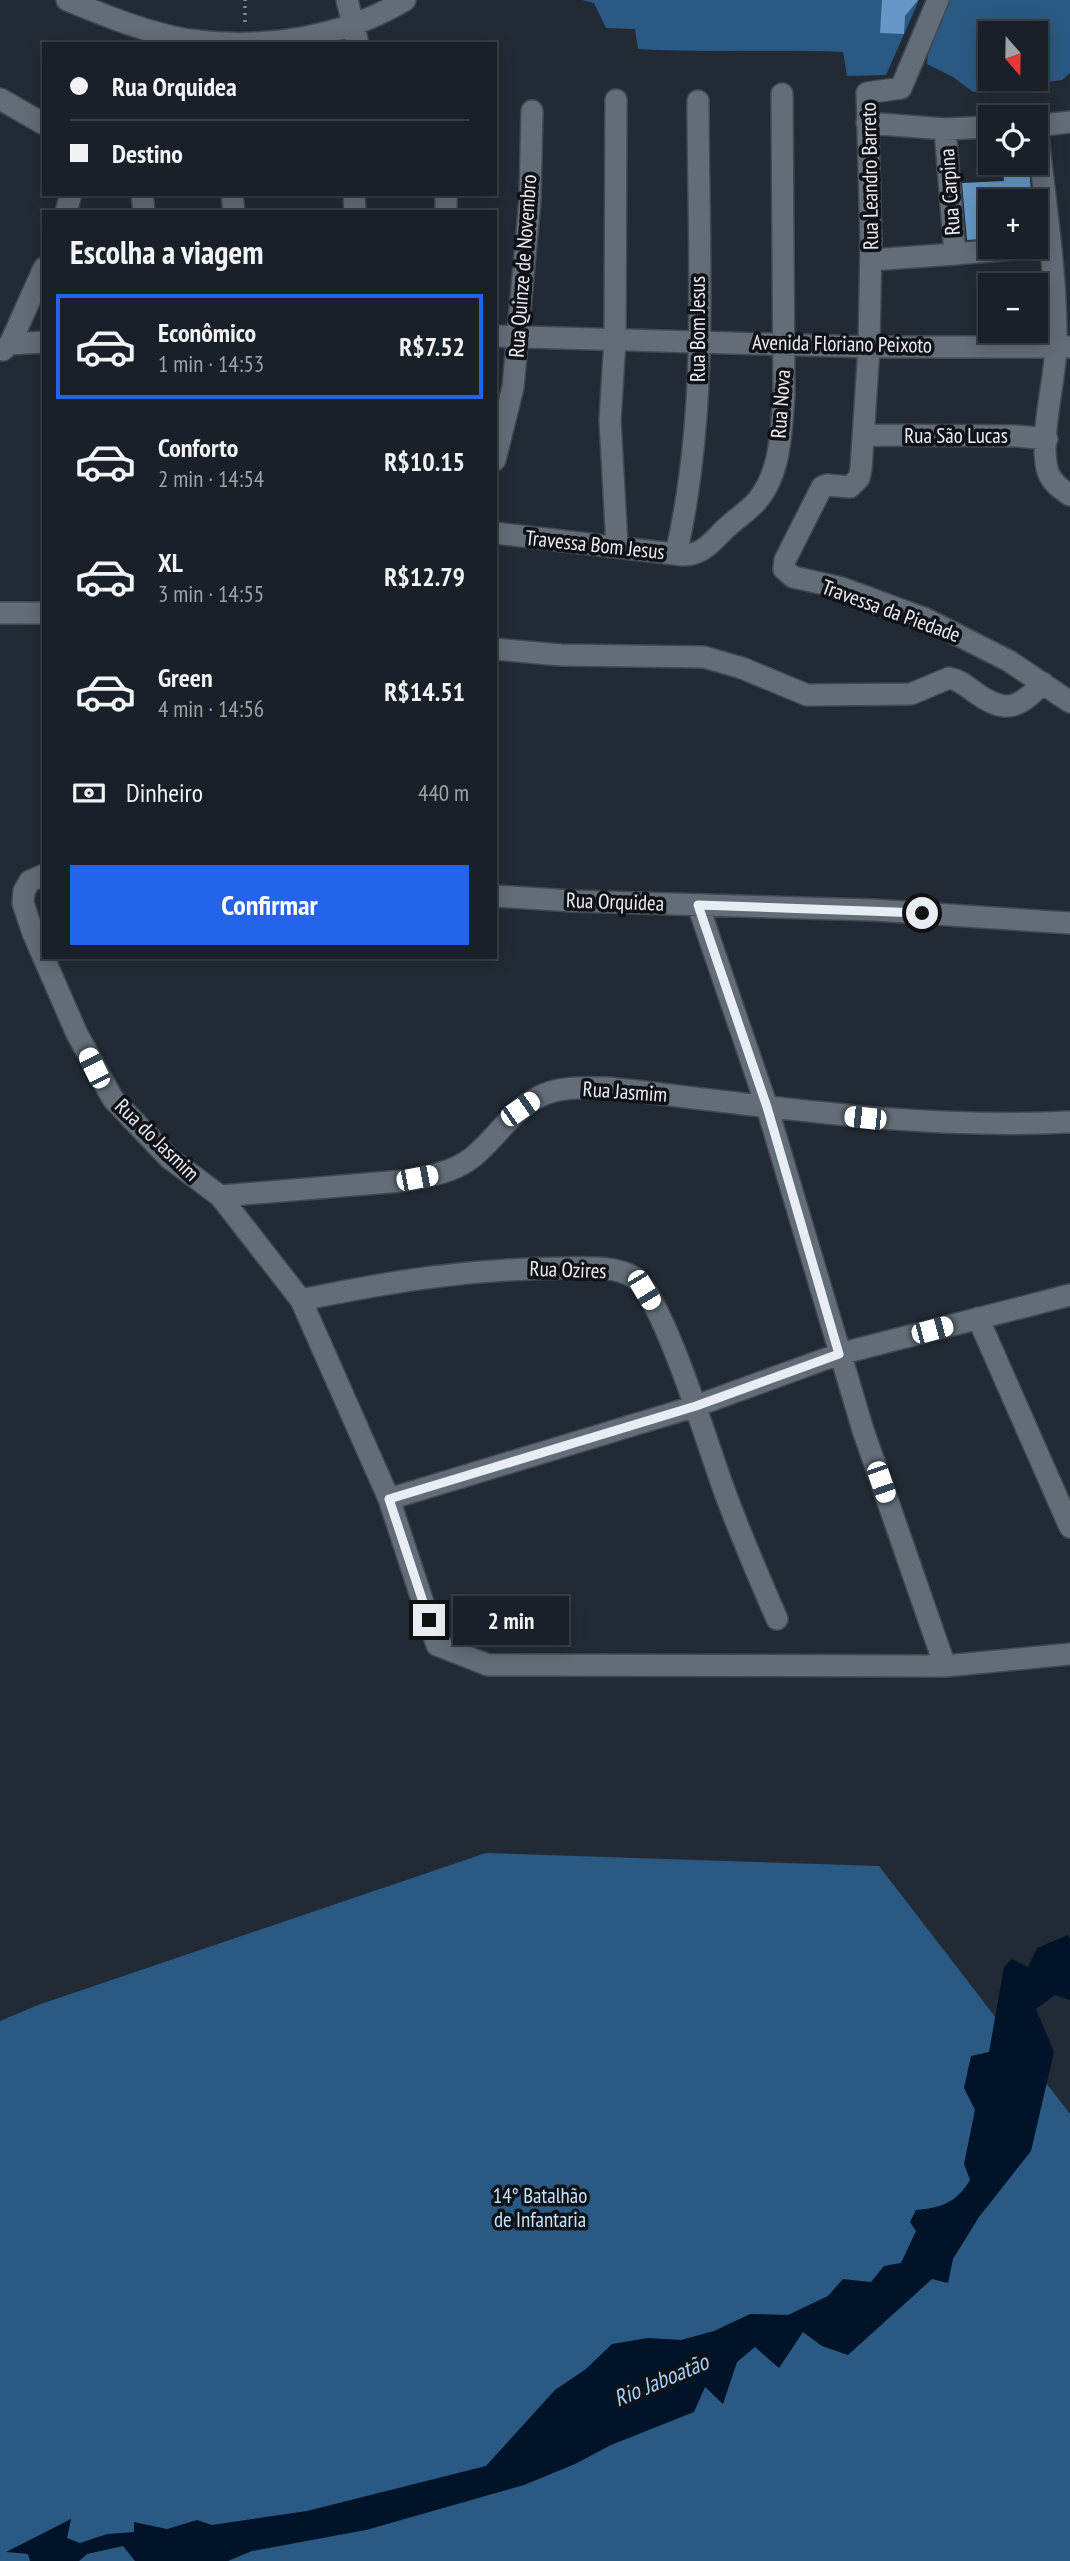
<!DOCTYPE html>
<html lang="pt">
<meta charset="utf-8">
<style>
:root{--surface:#1a2028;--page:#232830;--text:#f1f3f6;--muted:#9fa3a8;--line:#383e45;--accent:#2563eb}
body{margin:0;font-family:"PT Sans Narrow",sans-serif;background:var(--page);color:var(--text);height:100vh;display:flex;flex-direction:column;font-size:26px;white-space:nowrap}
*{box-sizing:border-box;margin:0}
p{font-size:23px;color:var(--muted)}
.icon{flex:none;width:38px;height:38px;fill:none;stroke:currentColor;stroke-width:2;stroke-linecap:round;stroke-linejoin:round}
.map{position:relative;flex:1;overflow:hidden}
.details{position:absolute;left:42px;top:210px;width:455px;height:749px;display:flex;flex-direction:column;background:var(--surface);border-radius:0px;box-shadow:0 4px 18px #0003,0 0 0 2px var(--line)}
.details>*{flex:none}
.banner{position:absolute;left:42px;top:42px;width:455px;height:154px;border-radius:0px;box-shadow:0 4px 18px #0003,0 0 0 2px var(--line);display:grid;align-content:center;height:154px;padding:0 28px;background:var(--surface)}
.needle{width:46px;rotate:160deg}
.fabs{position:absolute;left:978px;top:21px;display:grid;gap:14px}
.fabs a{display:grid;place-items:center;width:70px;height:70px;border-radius:0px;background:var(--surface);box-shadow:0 4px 18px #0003,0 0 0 2px var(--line);font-size:35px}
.end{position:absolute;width:32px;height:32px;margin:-16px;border:9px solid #e7edf3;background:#111;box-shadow:0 0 0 4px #111}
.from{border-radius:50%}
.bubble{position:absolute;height:49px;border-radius:0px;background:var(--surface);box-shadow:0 4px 18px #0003,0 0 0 2px var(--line);font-size:23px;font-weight:600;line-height:49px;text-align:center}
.car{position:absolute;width:21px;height:42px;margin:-21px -10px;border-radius:9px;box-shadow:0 0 5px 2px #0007;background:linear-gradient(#fff 24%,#345 0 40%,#fff 0 76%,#345 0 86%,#fff 0)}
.banner b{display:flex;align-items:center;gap:24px;height:66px;font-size:26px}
.banner b+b{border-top:2px solid var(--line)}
.banner i{width:18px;height:18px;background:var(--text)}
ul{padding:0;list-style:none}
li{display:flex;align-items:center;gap:21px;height:105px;margin:0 14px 10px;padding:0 14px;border:4px solid transparent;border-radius:0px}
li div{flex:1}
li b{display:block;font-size:26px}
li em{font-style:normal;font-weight:600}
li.on{border-color:var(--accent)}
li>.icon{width:63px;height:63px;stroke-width:1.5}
h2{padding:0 28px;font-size:32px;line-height:84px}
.pay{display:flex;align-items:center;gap:18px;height:77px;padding:0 28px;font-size:26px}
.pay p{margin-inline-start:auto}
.action{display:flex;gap:14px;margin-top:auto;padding:14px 28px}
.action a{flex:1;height:80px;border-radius:0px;background:var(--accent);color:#fff;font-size:28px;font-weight:600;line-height:80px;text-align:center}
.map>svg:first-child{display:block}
.forest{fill:#2a5a84;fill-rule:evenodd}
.water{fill:#001328}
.building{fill:#6697c5}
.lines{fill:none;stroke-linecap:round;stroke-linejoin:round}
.minor-casing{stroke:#404850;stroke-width:24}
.tertiary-casing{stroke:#404850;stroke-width:24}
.path{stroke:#838b93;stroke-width:3.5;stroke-dasharray:2 5;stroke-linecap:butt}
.minor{stroke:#626d78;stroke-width:21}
.tertiary{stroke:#626d78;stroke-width:21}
.route{stroke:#e7edf3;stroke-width:9}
.labels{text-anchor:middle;stroke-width:7;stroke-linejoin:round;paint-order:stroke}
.street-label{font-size:21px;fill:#e7edf3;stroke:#0f1317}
.park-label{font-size:21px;fill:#c6e2fc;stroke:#0f1317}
.water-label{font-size:23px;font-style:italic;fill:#a6cff6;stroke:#0f1317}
</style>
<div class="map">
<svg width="1070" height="2561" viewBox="0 0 1070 2561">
<rect width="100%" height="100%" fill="#222b35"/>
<path class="forest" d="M582,0h337l-33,75 -39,1 -4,-24c-69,-3 -136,1 -205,-3l-3,-20 -29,-1 -12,-25z
M933,0h137v73l-8,7 -89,12 -20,-15 -26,-13zM990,33h46v46h-46z
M486,1853l393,13 191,248v447h-1070v-540l38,-16z"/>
<path class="water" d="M1068,1935l2,4v61l-15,-5 -19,14 18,43 -23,99 -52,66 -26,42 -5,24 -16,-4 -84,76 -26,-9 -19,-14 -24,36 -24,-21 -18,15 -14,42 -18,-17 -11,25 -83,33 -36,19 -51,21 -158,45 -114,21 -24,10h-93l-12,-15 -36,8 -8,7h-49l-2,-7 -22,-2 65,-33 -4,19 13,5 27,-9 27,-2v-10l33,7 30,-9 15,5 95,-14 179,-45 69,-76 31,-21 26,-25 36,-6 33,2 33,-9 36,-17 38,1 40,-19 15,-17 28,3 13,-16 17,-3 15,-32 -6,-9 6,-12c26,-2 41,-8 54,-30l-6,-16 11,-54 -11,-22 7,-32 18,-4 15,-85 8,-8 16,8 9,-19z"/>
<path class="building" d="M882,0h36l-13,16 -1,18 -24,-1z
M1029,169l3,32h-53l1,38 -13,1 -5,-57 42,-2 -1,-10z"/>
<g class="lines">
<g class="minor-casing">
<path id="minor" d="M67,0c39,16 80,33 122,40 71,10 154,-2 216,-40
M347,0l11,44
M938,0l-37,88 -34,5 4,148 -2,106 -8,122 -2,9 -9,9 -23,-2 -5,2 -37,73 -1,9 9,8 49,11 84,31 83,42 61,41
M0,99l44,25
M616,100l-1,240 -5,80 7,126
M867,123l78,6 45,-2
M1036,126l34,-4
M1037,126c7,72 20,146 19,218 0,36 -18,95 -8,128 4,11 13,17 22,23
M142,194l2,18
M232,194l2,18
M354,194l1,18
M446,194v18
M66,212l5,-18
M955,254l94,-8
M871,260l84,-6 -10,-125
M10,344l34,-76
M3,350l7,-6 34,-2
M865,435l152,1 30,3
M495,460l18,-73 17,-187 2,-89
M495,533l188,22c19,0 28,-12 41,-25 10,-10 23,-18 33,-29 24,-28 24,-70 27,-105l-2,-302
M676,554c34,-147 22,-303 22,-453
M0,613h44
M495,649l66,6 143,2 38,11 65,27 104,-1 38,-16c10,2 16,7 24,13 32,23 44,19 70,-8
M44,875l-14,6 -6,10 -1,12 10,30 44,101 36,65 56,59 51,38 81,104 88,199 48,146 51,20 457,1 125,-12
M495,896l77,5 301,9 197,13
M698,905l69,202 96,323 82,236
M220,1196l182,-15c24,-4 51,-8 71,-24 25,-20 40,-50 72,-63 20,-8 43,-6 64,-6 154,17 306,42 461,34
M301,1300c92,-19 167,-31 262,-32 21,0 53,-3 72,10 28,20 74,171 88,209 16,45 35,88 54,132
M978,1318l92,209
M389,1499l307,-93 143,-52 231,-59"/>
</g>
<g class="tertiary-casing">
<path id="tertiary" d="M495,336l374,11h201"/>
</g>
<path class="path" d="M245,22v-22"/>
<use href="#minor" class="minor"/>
<use href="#tertiary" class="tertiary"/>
</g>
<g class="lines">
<path class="route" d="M429,1620l-40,-121 307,-93 143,-52 -72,-247 -69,-202 224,8"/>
</g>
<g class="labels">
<g class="street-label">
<text transform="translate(870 176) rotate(-91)" y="7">Rua Leandro Barreto</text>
<text transform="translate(950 192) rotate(-94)" y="7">Rua Carpina</text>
<text transform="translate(523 266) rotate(-86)" y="7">Rua Quinze de Novembro</text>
<text transform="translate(698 329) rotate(-90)" y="7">Rua Bom Jesus</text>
<text transform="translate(842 344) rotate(1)" y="7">Avenida Floriano Peixoto</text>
<text transform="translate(781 404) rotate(-86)" y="7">Rua Nova</text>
<text x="956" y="443">Rua São Lucas</text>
<text transform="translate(595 545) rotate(6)" y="7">Travessa Bom Jesus</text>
<text transform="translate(891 611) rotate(20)" y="7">Travessa da Piedade</text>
<text transform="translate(615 902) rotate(2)" y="7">Rua Orquidea</text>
<text transform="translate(625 1092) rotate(4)" y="7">Rua Jasmim</text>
<text transform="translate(157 1140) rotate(44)" y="7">Rua do Jasmim</text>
<text transform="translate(568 1270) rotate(2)" y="7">Rua Ozires</text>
</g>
<g class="park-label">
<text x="540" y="2203">14° Batalhão<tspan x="540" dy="24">de Infantaria</tspan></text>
</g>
<g class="water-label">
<text transform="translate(661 2380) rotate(-23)" y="8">Rio Jaboatão</text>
</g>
</g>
</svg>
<div class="fabs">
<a><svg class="needle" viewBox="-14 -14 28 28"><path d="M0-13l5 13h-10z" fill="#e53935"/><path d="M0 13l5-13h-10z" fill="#9fa3a8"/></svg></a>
<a><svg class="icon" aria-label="locate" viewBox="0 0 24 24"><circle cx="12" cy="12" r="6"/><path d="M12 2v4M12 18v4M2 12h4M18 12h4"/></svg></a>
<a>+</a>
<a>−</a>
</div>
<i class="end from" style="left:922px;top:913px"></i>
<i class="end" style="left:429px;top:1620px"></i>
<div class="bubble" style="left:453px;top:1596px;width:116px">2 min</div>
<i class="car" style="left:94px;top:1068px;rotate:334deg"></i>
<i class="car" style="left:520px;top:1109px;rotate:55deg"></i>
<i class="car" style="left:865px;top:1118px;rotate:276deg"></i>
<i class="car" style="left:417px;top:1178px;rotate:79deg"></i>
<i class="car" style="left:644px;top:1290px;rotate:149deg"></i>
<i class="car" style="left:932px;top:1330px;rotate:75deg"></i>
<i class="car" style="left:881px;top:1482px;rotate:161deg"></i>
<div class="banner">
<b><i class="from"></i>Rua Orquidea</b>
<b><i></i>Destino</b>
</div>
<section class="details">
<h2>Escolha a viagem</h2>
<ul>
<li class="on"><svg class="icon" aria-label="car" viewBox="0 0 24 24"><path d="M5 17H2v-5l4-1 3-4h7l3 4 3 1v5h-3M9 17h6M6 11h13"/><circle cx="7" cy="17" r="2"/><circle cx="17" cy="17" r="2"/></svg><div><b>Econômico</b><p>1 min · 14:53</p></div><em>R$7.52</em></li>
<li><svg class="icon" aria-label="car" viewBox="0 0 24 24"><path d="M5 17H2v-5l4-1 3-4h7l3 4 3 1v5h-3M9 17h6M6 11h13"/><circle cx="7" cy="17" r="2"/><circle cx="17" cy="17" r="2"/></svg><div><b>Conforto</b><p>2 min · 14:54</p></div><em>R$10.15</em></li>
<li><svg class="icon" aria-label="car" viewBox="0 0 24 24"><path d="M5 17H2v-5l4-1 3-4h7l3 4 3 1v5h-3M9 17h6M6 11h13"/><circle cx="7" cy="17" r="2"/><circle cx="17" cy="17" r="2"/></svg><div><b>XL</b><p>3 min · 14:55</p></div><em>R$12.79</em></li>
<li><svg class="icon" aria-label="car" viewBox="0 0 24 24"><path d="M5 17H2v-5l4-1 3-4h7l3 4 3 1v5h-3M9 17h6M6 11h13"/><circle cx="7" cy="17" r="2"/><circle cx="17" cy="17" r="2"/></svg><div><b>Green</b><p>4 min · 14:56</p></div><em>R$14.51</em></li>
</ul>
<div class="pay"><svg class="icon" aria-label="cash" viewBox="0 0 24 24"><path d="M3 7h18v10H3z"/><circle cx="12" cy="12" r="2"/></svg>Dinheiro<p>440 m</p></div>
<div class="action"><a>Confirmar</a></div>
</section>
</div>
